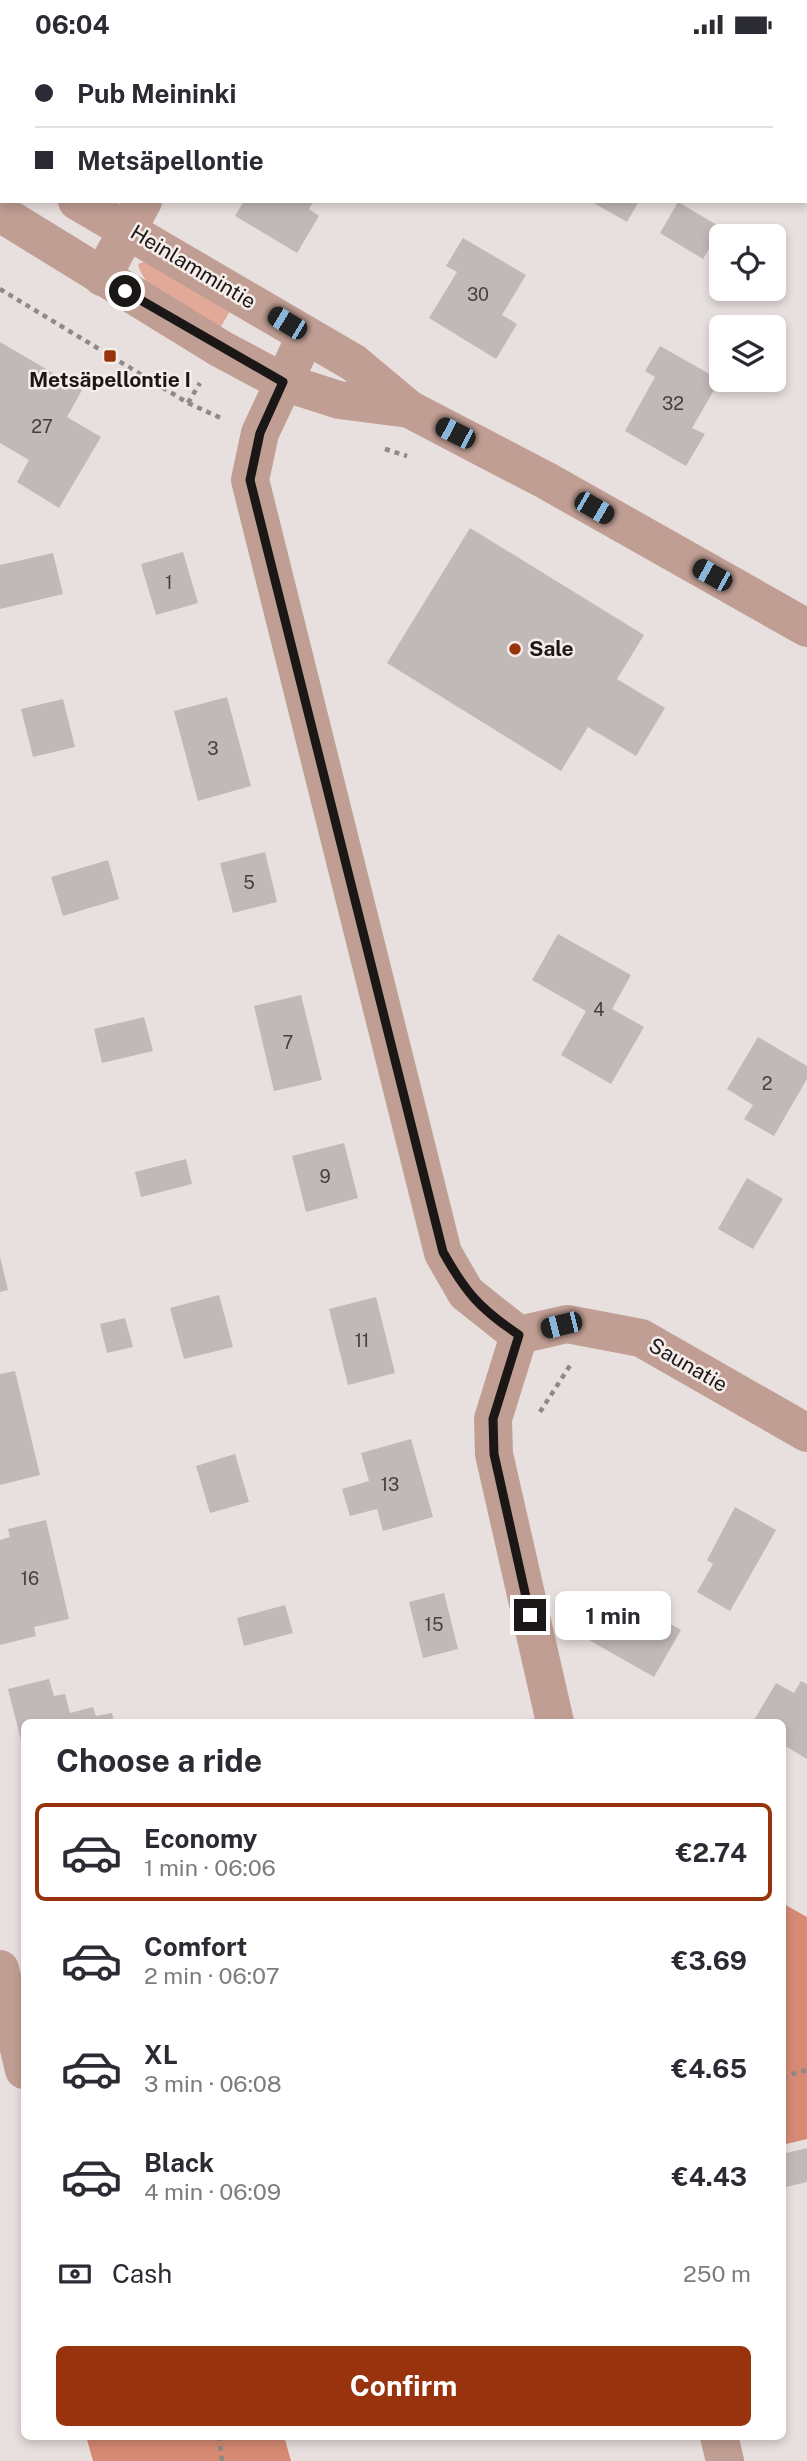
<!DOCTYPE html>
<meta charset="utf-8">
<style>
:root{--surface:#fff;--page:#f7f7f7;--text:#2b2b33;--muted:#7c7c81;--line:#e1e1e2;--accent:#99330e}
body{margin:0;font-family:"Public Sans",sans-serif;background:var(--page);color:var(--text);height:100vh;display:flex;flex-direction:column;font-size:26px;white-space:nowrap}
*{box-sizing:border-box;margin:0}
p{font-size:23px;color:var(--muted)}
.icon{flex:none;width:38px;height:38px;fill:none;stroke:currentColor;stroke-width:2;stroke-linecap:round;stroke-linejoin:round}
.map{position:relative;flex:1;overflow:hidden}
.details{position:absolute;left:21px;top:1670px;width:765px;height:721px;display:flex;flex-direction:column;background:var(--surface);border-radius:10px;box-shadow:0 4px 10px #0003}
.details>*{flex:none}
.hud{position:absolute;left:0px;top:0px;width:808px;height:154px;box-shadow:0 4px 10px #0003;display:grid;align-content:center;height:154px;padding:0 35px;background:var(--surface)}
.tools{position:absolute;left:709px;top:175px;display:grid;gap:14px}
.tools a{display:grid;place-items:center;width:77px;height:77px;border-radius:10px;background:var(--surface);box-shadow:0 4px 10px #0003;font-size:35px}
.end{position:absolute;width:32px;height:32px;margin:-16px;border:9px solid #1a1716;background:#fff;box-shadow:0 0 0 4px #fff}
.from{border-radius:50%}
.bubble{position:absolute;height:49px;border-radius:10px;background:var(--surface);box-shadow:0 4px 10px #0003;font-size:23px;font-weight:700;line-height:49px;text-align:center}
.car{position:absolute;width:21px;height:42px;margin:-21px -10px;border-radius:9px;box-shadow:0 0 5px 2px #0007;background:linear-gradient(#222 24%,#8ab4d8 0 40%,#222 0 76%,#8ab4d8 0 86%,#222 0)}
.hud b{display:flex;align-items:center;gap:24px;height:66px;font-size:26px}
.hud b+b{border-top:2px solid var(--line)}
.hud i{width:18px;height:18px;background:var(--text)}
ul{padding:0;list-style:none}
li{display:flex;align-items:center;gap:21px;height:98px;margin:0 14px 10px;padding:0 21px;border:4px solid transparent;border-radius:10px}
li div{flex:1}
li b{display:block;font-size:26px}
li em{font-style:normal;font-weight:700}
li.current{border-color:var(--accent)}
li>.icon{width:63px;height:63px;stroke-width:1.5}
h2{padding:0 35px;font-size:32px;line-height:84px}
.pay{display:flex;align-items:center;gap:18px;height:77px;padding:0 35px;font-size:26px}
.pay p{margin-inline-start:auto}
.cta{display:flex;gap:14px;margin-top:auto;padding:14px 35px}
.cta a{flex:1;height:80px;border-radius:10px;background:var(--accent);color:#fff;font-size:28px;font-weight:700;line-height:80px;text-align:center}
.status{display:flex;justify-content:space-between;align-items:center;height:49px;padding:0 35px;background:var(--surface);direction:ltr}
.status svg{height:19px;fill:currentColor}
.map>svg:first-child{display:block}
.green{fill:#e2a998}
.forest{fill:#d68a73}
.building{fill:#c1b9b7}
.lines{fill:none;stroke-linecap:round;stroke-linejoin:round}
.path{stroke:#8e8886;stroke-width:4.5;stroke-dasharray:5 5;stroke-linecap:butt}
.minor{stroke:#c19e93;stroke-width:38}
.tertiary{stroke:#c19e93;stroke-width:38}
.route{stroke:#1a1716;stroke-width:9}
.poi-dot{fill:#99330e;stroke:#f6edeb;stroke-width:2.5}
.labels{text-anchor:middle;stroke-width:5;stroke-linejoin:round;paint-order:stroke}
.number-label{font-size:18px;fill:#44403e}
.street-label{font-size:21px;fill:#1a1716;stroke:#f6edeb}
.poi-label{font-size:21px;font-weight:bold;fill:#1a1716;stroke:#f6edeb}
</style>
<div class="status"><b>06:04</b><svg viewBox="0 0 49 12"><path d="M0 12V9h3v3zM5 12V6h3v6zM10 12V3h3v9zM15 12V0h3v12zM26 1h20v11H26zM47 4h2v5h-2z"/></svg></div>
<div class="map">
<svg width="807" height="2412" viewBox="0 0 807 2412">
<rect width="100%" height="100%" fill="#e8e0de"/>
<path class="green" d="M146,212l84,50 -14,24c-22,-16 -73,-44 -78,-71z"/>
<path class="forest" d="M782,1854l25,14v222l-25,6z
M86,2387h198l7,25h-198z"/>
<path class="building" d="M244,152h70l-5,8 10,7 -22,37 -62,-37z
M590,152h49l-12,21z
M678,153l44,26 -19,31 -43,-26z
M463,189l63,37 -24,40 15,9 -21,35 -67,-41 28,-46 -11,-6z
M0,293l82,48 -15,27 34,20 -42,71 -42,-26 12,-22 -29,-17z
M660,297l60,34 -28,48 13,6 -19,32 -61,-35 30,-54 -10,-6z
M470,479l174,107 -27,44 48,29 -29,48 -48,-29 -27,44 -174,-108z
M183,503l15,51 -42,12 -15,-51z
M53,504l10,41 -63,15v-44z
M227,648l24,89 -53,15 -24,-90z
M63,650l12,48 -42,10 -12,-48z
M265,803l12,50 -44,11 -13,-50z
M108,811l11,39 -56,17 -12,-39z
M558,885l73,41 -19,34 32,18 -33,57 -50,-29 25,-44 -54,-31z
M301,946l21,85 -48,11 -20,-85z
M144,968l9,34 -51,12 -8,-34z
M758,988l49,29v13l-33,57 -30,-17 9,-14 -26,-16z
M344,1094l14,55 -52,14 -14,-56z
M186,1110l6,25 -51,13 -6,-25z
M747,1129l36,21 -30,50 -35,-20z
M0,1208l8,33 -8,2z
M219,1246l14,52 -49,12 -14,-51z
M376,1248l19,76 -47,12 -19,-76z
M125,1269l8,29 -26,6 -7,-29z
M15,1322l25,104 -40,10v-111z
M411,1390l22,78 -50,14 -6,-22 -27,7 -8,-27 27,-8 -8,-28z
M235,1405l14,48 -39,11 -14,-47z
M735,1458l41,23 -46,81 -33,-19 16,-28 -6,-4z
M46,1471l23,99 -35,8 2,9 -36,9v-105l10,-3 -2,-8z
M444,1544l14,56 -35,9 -14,-56z
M616,1544l65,37 -27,47 -65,-37z
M285,1556l8,28 -49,13 -7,-28z
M49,1630l5,17 11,-2 5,19 23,-6 3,9 16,-3 2,9h-90v30l-16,-63z
M801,1632l6,3v75l-25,-15v-22h-29l23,-39 18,10z
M807,2099v34l-25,6v-34z"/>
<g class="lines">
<path class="path" d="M765,0l4,2
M0,240l188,114 35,16
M188,354l12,-20
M385,400l22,7
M540,1363l31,-48
M782,2028l25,-7
M219,2387l3,25"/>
<path class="minor" d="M225,2l1,-2
M102,228l41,-76
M519,1286l48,-11 74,14 166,95
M0,1920l24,101"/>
<path class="tertiary" d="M0,110l2,1
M77,152l277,162 55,46 138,72 260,147
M0,164l221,136 62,33 56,18 70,9
M306,286l-46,98 -10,47 193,773 23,40 53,42 -26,84 1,35 61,268
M719,2387l6,25"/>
</g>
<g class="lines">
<path class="route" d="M125,242l158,91 -23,51 -10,47 193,772c23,41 37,57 76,83l-26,84 1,35 36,161"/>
</g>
<g class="poi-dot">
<rect x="103" y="300" width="14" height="14" rx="3.5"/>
<circle cx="515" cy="600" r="7"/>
</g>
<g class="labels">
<g class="number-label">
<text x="478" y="252">30</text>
<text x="673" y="361">32</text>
<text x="42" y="384">27</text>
<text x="169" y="540">1</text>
<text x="213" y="706">3</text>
<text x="249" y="840">5</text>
<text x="599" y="967">4</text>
<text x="288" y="1000">7</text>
<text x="767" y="1041">2</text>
<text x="325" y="1134">9</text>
<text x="362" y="1298">11</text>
<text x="390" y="1442">13</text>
<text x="30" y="1536">16</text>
<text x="434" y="1582">15</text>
</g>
<g class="street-label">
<text transform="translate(193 218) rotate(31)" y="7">Heinlammintie</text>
<text transform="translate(688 1316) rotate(30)" y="7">Saunatie</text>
</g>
<g class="poi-label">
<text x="110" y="338">Metsäpellontie I</text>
<text x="529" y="607" text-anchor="start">Sale</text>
</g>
</g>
</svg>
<div class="tools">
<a><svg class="icon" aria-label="locate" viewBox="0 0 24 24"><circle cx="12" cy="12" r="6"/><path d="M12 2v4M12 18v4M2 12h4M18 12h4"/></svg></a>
<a><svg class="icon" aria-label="layers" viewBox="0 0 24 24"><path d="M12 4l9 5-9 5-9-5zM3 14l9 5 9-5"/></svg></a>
</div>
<i class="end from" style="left:125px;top:242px"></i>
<i class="end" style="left:530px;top:1566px"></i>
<div class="bubble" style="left:555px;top:1542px;width:116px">1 min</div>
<i class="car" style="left:287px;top:274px;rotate:301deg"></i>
<i class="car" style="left:455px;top:384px;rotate:297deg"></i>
<i class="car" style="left:594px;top:459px;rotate:120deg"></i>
<i class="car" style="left:712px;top:526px;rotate:299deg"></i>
<i class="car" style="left:561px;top:1276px;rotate:256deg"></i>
<div class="hud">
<b><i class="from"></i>Pub Meininki</b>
<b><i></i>Metsäpellontie</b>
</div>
<section class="details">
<h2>Choose a ride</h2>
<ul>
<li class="current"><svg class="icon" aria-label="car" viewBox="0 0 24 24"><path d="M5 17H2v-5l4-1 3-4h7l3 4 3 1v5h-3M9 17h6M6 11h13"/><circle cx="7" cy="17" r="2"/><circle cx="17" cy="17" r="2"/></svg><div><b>Economy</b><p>1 min · 06:06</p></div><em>€2.74</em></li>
<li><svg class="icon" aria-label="car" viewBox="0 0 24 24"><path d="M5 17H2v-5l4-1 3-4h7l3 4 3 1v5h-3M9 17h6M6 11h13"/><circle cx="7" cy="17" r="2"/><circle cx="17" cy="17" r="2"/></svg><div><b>Comfort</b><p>2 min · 06:07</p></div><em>€3.69</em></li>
<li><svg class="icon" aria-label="car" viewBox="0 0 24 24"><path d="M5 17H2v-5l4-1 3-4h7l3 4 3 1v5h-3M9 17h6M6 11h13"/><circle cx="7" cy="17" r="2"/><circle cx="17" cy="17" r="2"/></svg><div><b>XL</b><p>3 min · 06:08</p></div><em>€4.65</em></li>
<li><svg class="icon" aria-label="car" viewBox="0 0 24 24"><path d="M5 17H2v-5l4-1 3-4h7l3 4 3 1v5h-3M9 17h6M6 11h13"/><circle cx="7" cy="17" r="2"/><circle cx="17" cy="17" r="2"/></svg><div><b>Black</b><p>4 min · 06:09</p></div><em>€4.43</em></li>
</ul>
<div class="pay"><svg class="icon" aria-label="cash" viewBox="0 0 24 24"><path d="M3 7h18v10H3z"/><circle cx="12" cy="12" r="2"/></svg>Cash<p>250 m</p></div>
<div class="cta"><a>Confirm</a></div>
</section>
</div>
